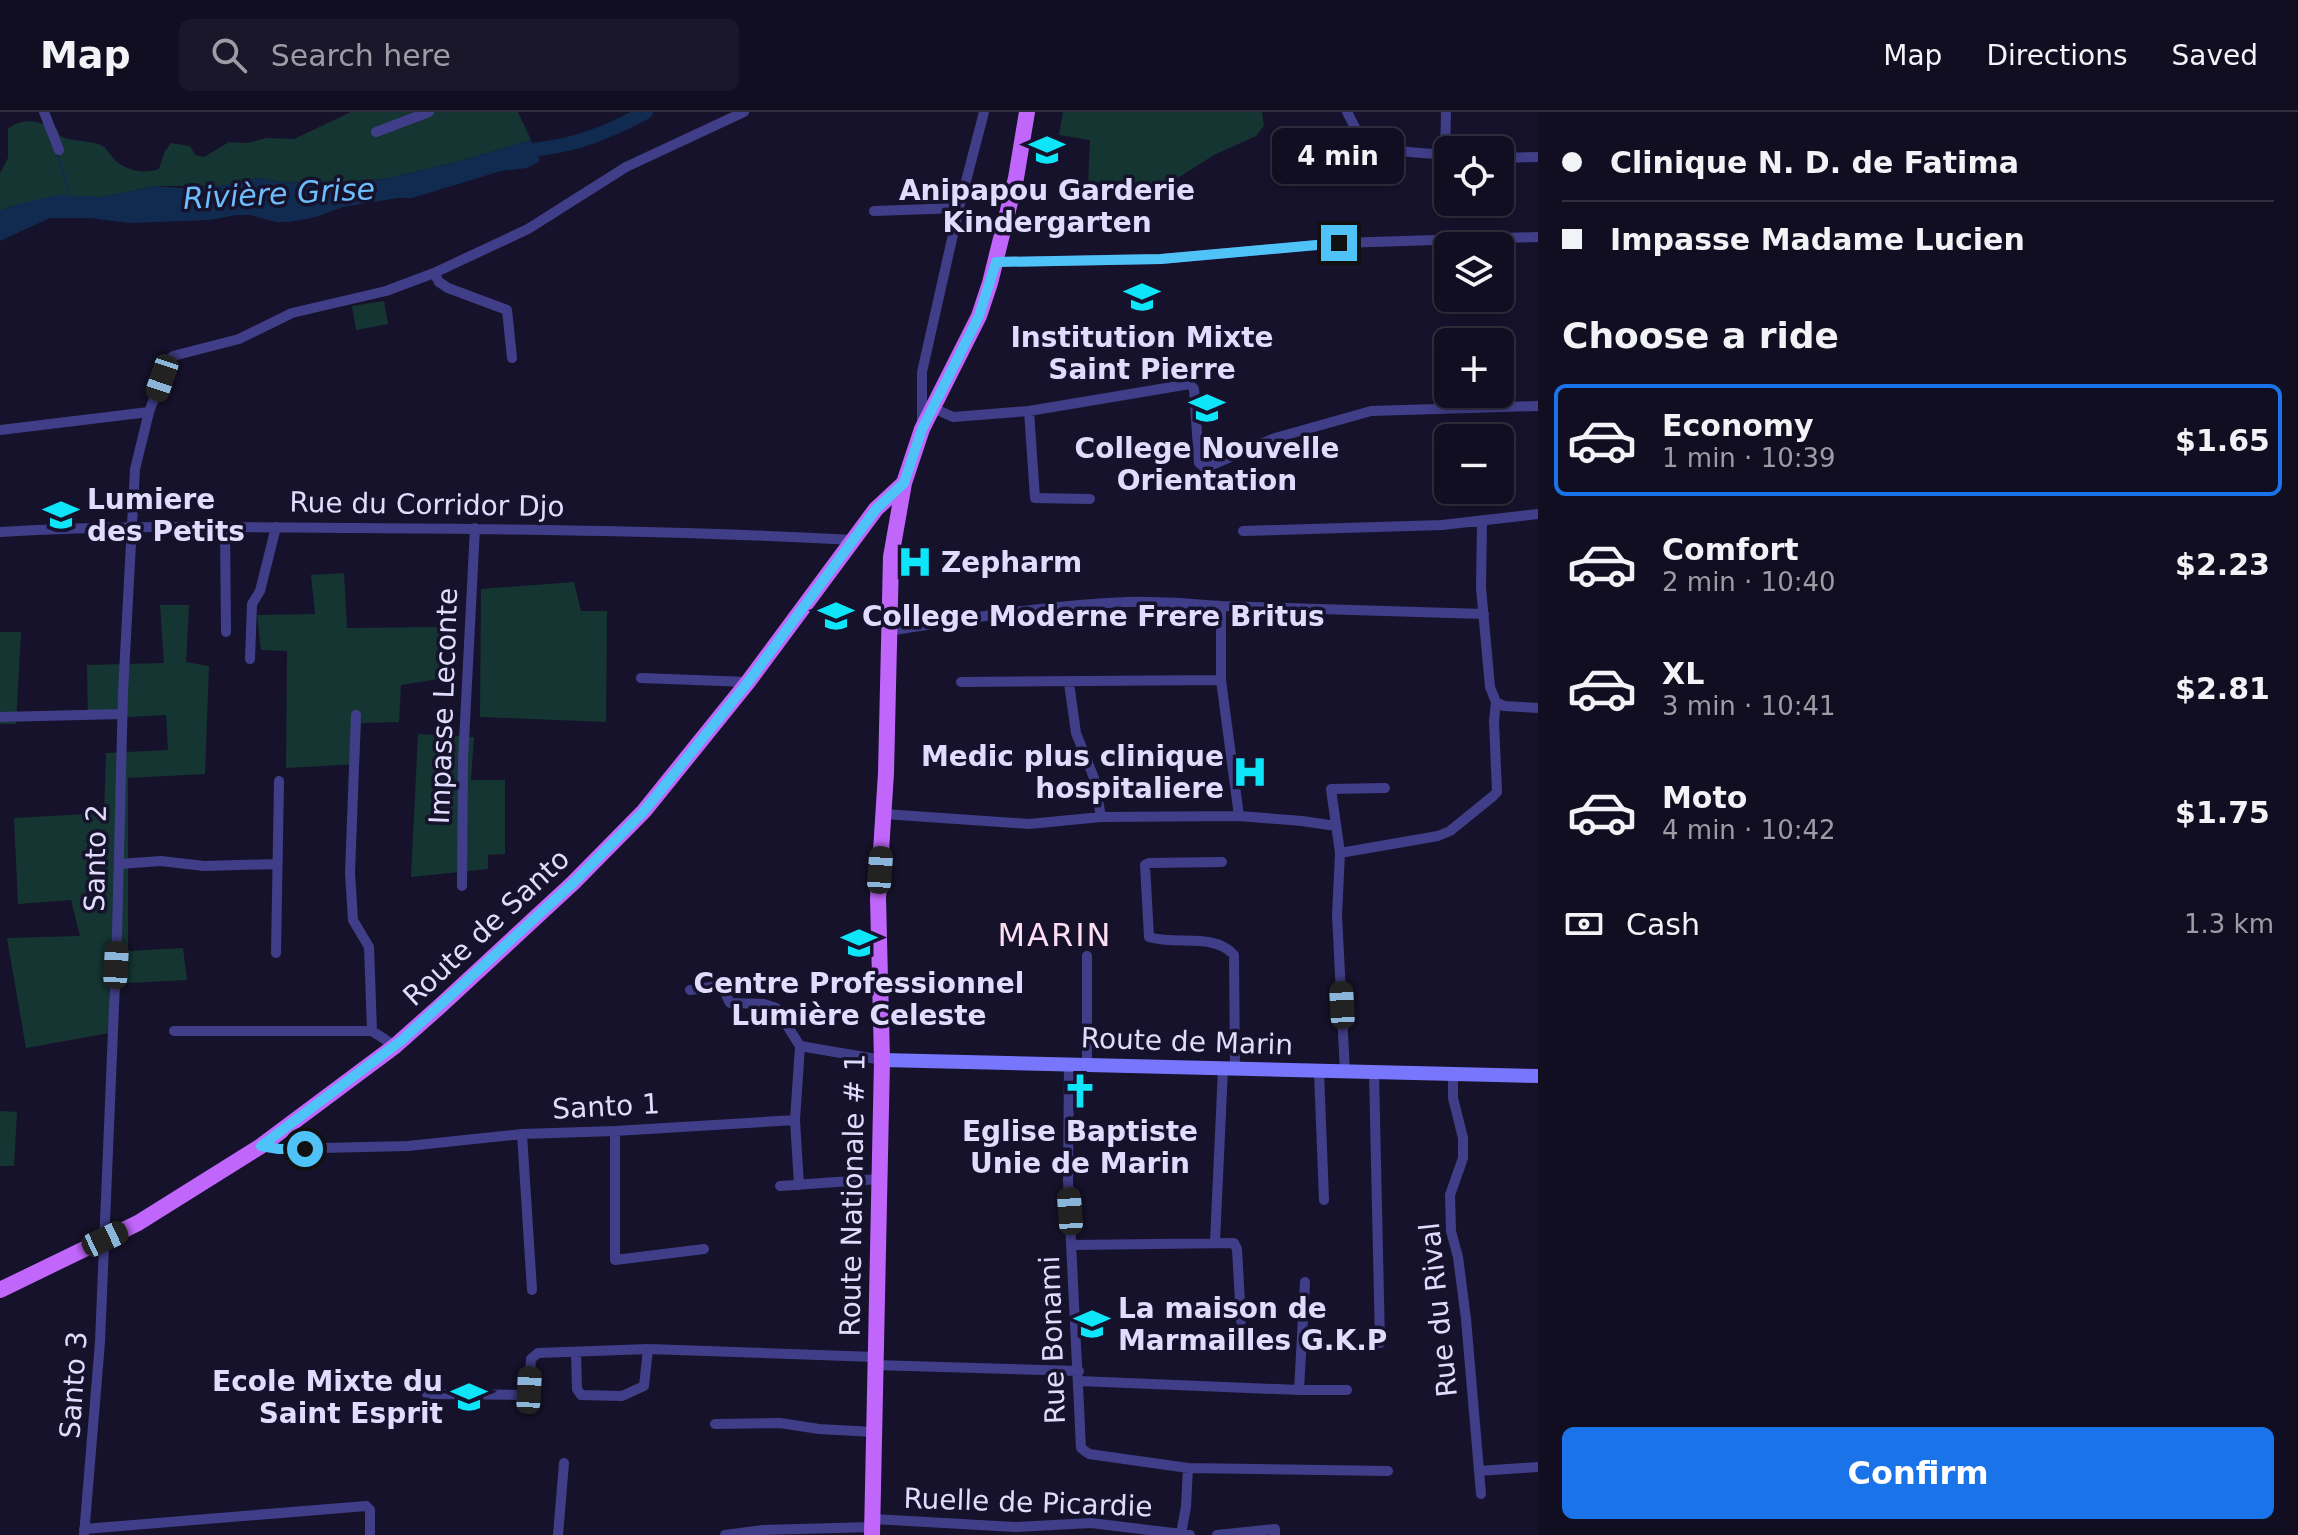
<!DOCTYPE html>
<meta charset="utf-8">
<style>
:root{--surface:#100e20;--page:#191729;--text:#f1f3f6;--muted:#9c9ca5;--line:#302e3e;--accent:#1a73e8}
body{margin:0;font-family:"DejaVu Sans",sans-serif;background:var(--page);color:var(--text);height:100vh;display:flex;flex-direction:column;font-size:30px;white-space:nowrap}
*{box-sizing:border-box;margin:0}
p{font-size:26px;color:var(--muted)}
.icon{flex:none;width:44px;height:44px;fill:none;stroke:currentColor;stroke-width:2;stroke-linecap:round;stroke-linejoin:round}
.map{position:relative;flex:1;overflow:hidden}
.side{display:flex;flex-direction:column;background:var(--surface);width:760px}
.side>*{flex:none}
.banner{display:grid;align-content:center;height:176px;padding:0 24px;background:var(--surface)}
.fabs{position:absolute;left:1434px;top:24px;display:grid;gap:16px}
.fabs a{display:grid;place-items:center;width:80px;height:80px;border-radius:12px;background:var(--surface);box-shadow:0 4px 12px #0003,0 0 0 2px var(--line);font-size:40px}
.end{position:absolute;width:36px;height:36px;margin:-18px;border:10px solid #4fc3f7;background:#111;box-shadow:0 0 0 4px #111}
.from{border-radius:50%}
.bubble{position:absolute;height:56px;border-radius:12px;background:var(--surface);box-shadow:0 4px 12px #0003,0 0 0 2px var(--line);font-size:26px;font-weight:700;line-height:56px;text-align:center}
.car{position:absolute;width:24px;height:48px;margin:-24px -12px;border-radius:10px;box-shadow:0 0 6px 2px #0007;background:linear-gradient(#222 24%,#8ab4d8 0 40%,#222 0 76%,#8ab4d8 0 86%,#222 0)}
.banner b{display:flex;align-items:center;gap:28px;height:76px;font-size:30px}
.banner b+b{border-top:2px solid var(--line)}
.banner i{width:20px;height:20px;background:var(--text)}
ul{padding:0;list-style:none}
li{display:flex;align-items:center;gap:24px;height:112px;margin:0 16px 12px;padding:0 8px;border:4px solid transparent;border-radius:12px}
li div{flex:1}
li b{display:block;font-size:30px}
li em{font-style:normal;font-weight:700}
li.current{border-color:var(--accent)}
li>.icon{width:72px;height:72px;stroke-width:1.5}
h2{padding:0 24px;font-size:36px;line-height:96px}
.pay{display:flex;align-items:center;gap:20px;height:88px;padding:0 24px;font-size:30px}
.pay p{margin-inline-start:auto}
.cta{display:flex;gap:16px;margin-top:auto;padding:16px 24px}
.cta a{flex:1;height:92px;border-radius:12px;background:var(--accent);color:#fff;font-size:32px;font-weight:700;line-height:92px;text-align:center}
header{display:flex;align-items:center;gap:48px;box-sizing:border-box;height:112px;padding:0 40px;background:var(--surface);border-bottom:2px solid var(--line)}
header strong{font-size:38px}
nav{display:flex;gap:44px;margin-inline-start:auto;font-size:28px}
.search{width:560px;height:72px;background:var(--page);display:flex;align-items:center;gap:20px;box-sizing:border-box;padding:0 28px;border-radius:12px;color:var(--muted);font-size:30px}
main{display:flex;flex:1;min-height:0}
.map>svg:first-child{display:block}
.green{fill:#153533}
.water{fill:#112a50}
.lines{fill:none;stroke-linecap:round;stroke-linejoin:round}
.stream{stroke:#112a50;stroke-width:2}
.river{stroke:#112a50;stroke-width:14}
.street{stroke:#403e88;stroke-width:10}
.secondary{stroke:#7776fc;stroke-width:14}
.primary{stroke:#c166fb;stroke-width:16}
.route{stroke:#4fc3f7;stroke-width:10}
.labels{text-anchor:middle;stroke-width:7;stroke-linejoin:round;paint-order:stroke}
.poi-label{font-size:28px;font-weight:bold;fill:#e0dcfe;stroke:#16122b}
.street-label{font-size:28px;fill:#e0dcfe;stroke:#16122b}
.water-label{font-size:30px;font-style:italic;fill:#6dbcfb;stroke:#16122b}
.quarter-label{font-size:32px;letter-spacing:2px;fill:#fedef3;stroke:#16122b}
</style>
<header>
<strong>Map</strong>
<div class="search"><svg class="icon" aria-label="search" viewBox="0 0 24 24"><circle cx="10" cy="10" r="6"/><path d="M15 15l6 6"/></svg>Search here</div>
<nav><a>Map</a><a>Directions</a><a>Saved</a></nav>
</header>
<main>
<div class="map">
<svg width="1538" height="1423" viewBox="0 0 1538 1423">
<rect width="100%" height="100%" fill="#16122b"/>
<path class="green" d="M351,0h167l13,28 -71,21 -75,18 -65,4 -37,-1 -26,-4 -37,8h-65l-52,11 -88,8 -15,6v-38l8,-15v-29c17,-13 31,-7 49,0l3,7c13,6 25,4 38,8 10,3 11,11 18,17 11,10 30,13 43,8l6,-18 6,-8 19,3 5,9 9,2 25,-15 18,1 19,-5 28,1z
M1063,0h199l2,14 -8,10 -42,19 -52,33 -74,-1 2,-47 -31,-5z
M384,189l4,23 -32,6 -4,-24z
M344,461l3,55 95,-1 3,51 -44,7 -2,37 -38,1 -2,41 -73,4 1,-117 -26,-1 -4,-35 58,-1 -4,-39z
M574,470l7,29h26l-1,111 -126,-5 1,-128z
M160,493h29l-3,57 23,4 -4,108 -77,4v173l55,-3 4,32 -78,4 1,49 -84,15 -19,-110 73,-2 -9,-36 -53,4 -4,-86 90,-5 2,-60 62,-3 -2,-35 -78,4 -1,-54 77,-2z
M0,520h21l-5,92h-16z
M418,622l56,3 -3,43h34v74l-17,1v14l-77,8z
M0,999l17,1 -3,54h-14z"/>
<path class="water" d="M531,28l9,21 -13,7 -26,3 -89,27h-14l-55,9 -27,10 -26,5h-14l-26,-7h-14l-26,5 -80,3 -41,-5h-39l-50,23v-30l15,-6 43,-10 45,2 52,-11 26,2 39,-2 37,-8 26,4 37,1 65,-4 75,-18z"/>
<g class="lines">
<path class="stream" d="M58,42l11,40"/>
<path class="river" d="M519,42c16,-6 27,-5 44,-9 29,-6 57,-19 83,-33"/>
<path class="street" d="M44,0l15,38
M1347,0c4,7 8,17 13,23 14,18 66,18 88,20
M376,20l53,-20
M1445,43l1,-43
M1500,46l38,-1
M874,99l85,-3
M996,150l165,-3 178,-16 199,-6
M434,161l5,9 9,6 59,22 5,48
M933,296l20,9 76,-6 161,-27 4,5 5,74 6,5 70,-30 96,-27 167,-5
M1029,299l6,87 55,1
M922,311v-51l37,-164 25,-96
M0,318l149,-18
M1482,409l-1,67 9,99 6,15 8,4 34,2
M225,414l1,106
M1243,419l199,-6 96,-11
M0,420c119,-7 238,-5 357,-4 165,1 330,3 496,12
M1221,494l263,8
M889,519c80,-13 159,-26 239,-29 31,-1 62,2 93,4v74l18,136
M250,547l2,-55 8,-13 16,-64
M641,566l107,4
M961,570l260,-2
M1069,571l7,50 18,45 7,39
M356,603l-6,158 3,47 16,27 3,84 23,15
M0,605l122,-3
M884,702l145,10 72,-7 138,-1 63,5 34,5
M1340,741l98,-17 12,-5 42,-34 5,-5 -3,-71 2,-19
M1222,750l-73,1 -4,2 4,72c28,9 64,-5 85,18l1,114
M119,752l42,-3 43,5 73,-2
M462,774l1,-126 12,-232
M276,841l3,-172
M690,878l28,-4 6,5 6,12 34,1 12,4 24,38
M174,919h198
M1069,951l-1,117 13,268 8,6 99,14 200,3
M1087,952v-108
M1319,959l5,129
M1345,960l-8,-157 3,-62 -9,-64 54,-1
M1374,960l6,271
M1453,962v24l10,40v20l-13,37 1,36 7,26 8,62 15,175
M795,1008l4,65
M615,1019v129l89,-11
M522,1022l10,156
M261,1034l18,3 129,-3 114,-12 93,-3 180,-11 5,-74 82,14
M780,1074l99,-7
M1215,1130l8,-173
M1072,1133l162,-2 3,6 4,72
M576,1240l1,37 4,6 41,1 22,-10 4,-37
M875,1253l204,6
M1079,1269l220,9 6,-108
M1299,1278h48
M427,1282l97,1 5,-5 2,-31 7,-6 110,-4 227,8
M715,1312l65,-1 39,6 55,3
M1479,1359l59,-4
M873,1407l142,8 76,-4 99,12
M84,1417l282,-23 4,4v25
M1181,1422l5,-27 2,-39
M84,1423l16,-193 17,-407 6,-243 12,-223 14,-57 19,-51 5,-5 66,-17 53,-26 94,-22 48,-18 94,-44 98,-62 118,-55
M558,1423l6,-72
M725,1423l38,-5 109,-3
M1217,1423l58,-6v6"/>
<path class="secondary" d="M882,948l656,16"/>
<path class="primary" d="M0,1178l138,-67 123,-77 134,-100 44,-39 134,-124 71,-72 104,-129 128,-173 28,-26
M872,1423l10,-475 -4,-162 8,-125 5,-216 13,-74 18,-54 57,-113 11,-33 26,-105 11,-66"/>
</g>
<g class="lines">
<path class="route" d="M305,1037h-26l-18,-3 141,-106 171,-157 71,-72 104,-129 128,-173 28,-26 18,-54 57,-113 17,-54 165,-3 178,-16"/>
</g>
<defs>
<g id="school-bare" transform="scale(2.76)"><path d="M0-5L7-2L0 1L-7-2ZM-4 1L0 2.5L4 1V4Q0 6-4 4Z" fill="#0ee5f9" stroke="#16122b" stroke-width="2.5" paint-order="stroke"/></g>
<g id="hospital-bare" transform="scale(2.76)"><path d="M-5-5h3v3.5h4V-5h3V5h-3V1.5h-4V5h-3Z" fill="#0ee5f9" stroke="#16122b" stroke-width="2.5" paint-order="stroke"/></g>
<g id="university-bare" transform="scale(2.76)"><path d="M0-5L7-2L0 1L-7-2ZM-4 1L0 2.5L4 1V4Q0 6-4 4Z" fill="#0ee5f9" stroke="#16122b" stroke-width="2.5" paint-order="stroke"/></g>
<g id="church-bare" transform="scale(2.76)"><path d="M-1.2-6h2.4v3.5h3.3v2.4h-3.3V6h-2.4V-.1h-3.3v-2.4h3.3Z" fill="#0ee5f9" stroke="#16122b" stroke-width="2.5" paint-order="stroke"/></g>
</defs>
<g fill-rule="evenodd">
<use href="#school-bare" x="1047" y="38"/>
<use href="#school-bare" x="1142" y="185"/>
<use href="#school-bare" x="1207" y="296"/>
<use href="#school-bare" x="61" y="403"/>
<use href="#hospital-bare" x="915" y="450"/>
<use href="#school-bare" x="836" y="504"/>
<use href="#hospital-bare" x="1250" y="660"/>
<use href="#university-bare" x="859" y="831"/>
<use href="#church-bare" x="1080" y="979"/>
<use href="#school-bare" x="1092" y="1212"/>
<use href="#school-bare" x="469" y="1285"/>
</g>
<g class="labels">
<g class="poi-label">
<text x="1047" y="88">Anipapou Garderie<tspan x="1047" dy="32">Kindergarten</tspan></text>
<text x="1142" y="235">Institution Mixte<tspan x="1142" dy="32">Saint Pierre</tspan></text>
<text x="1207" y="346">College Nouvelle<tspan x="1207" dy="32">Orientation</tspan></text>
<text x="87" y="397" text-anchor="start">Lumiere<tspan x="87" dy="32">des Petits</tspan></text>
<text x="941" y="460" text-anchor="start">Zepharm</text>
<text x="862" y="514" text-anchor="start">College Moderne Frere Britus</text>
<text x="1224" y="654" text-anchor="end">Medic plus clinique<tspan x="1224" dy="32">hospitaliere</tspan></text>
<text x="859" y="881">Centre Professionnel<tspan x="859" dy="32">Lumière Celeste</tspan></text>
<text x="1080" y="1029">Eglise Baptiste<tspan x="1080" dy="32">Unie de Marin</tspan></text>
<text x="1118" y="1206" text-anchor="start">La maison de<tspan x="1118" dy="32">Marmailles G.K.P</tspan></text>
<text x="443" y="1279" text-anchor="end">Ecole Mixte du<tspan x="443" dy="32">Saint Esprit</tspan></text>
</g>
<g class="street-label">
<text transform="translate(427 392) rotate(1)" y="10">Rue du Corridor Djo</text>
<text transform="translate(443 594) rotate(-88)" y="10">Impasse Leconte</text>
<text transform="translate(95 746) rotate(-89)" y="10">Santo 2</text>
<text transform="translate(486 815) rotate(-43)" y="10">Route de Santo</text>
<text transform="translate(1187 929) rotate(2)" y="10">Route de Marin</text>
<text transform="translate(606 994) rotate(-3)" y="10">Santo 1</text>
<text transform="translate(852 1083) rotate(-89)" y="10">Route Nationale # 1</text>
<text transform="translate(1438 1198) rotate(-96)" y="10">Rue du Rival</text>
<text transform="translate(1052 1228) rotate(-92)" y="10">Rue Bonami</text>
<text transform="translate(73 1273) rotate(-86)" y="10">Santo 3</text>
<text transform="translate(1028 1390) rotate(2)" y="10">Ruelle de Picardie</text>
</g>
<g class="water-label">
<text transform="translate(279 82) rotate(-3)" y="10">Rivière Grise</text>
</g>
<g class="quarter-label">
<text x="1055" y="834">MARIN</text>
</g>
</g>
</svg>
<div class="fabs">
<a><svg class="icon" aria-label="locate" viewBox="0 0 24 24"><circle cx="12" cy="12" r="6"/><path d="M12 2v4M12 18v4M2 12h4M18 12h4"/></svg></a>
<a><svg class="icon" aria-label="layers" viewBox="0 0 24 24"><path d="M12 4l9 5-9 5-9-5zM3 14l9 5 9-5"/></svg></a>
<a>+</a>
<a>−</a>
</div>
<i class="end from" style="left:305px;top:1037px"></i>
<i class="end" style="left:1339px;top:131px"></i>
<div class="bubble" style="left:1272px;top:16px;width:132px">4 min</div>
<i class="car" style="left:162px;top:266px;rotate:199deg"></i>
<i class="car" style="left:880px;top:758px;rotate:4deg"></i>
<i class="car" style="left:116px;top:853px;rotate:3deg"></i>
<i class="car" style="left:1342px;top:893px;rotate:357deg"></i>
<i class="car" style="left:1070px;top:1099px;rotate:356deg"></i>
<i class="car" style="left:105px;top:1127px;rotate:65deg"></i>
<i class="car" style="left:529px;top:1278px;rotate:3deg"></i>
</div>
<section class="side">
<div class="banner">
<b><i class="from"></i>Clinique N. D. de Fatima</b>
<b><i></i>Impasse Madame Lucien</b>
</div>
<h2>Choose a ride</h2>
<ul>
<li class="current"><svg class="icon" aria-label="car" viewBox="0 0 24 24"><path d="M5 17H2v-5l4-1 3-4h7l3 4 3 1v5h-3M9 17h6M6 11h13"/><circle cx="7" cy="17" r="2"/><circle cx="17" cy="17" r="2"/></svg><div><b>Economy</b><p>1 min · 10:39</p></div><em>$1.65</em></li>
<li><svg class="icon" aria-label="car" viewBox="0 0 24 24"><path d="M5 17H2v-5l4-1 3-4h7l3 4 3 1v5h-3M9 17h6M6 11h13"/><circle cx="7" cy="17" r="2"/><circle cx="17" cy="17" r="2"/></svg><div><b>Comfort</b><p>2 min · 10:40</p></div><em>$2.23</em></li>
<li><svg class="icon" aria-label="car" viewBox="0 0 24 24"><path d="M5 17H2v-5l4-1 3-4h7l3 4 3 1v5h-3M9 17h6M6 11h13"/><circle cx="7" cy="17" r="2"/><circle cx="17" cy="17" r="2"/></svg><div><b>XL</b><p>3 min · 10:41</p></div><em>$2.81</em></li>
<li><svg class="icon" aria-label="car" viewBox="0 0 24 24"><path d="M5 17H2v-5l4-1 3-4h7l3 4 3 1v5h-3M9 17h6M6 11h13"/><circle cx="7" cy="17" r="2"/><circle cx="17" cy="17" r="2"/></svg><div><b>Moto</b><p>4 min · 10:42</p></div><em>$1.75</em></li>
</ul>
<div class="pay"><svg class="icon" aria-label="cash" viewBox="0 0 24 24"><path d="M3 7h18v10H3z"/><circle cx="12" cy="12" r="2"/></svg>Cash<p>1.3 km</p></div>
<div class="cta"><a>Confirm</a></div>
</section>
</main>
